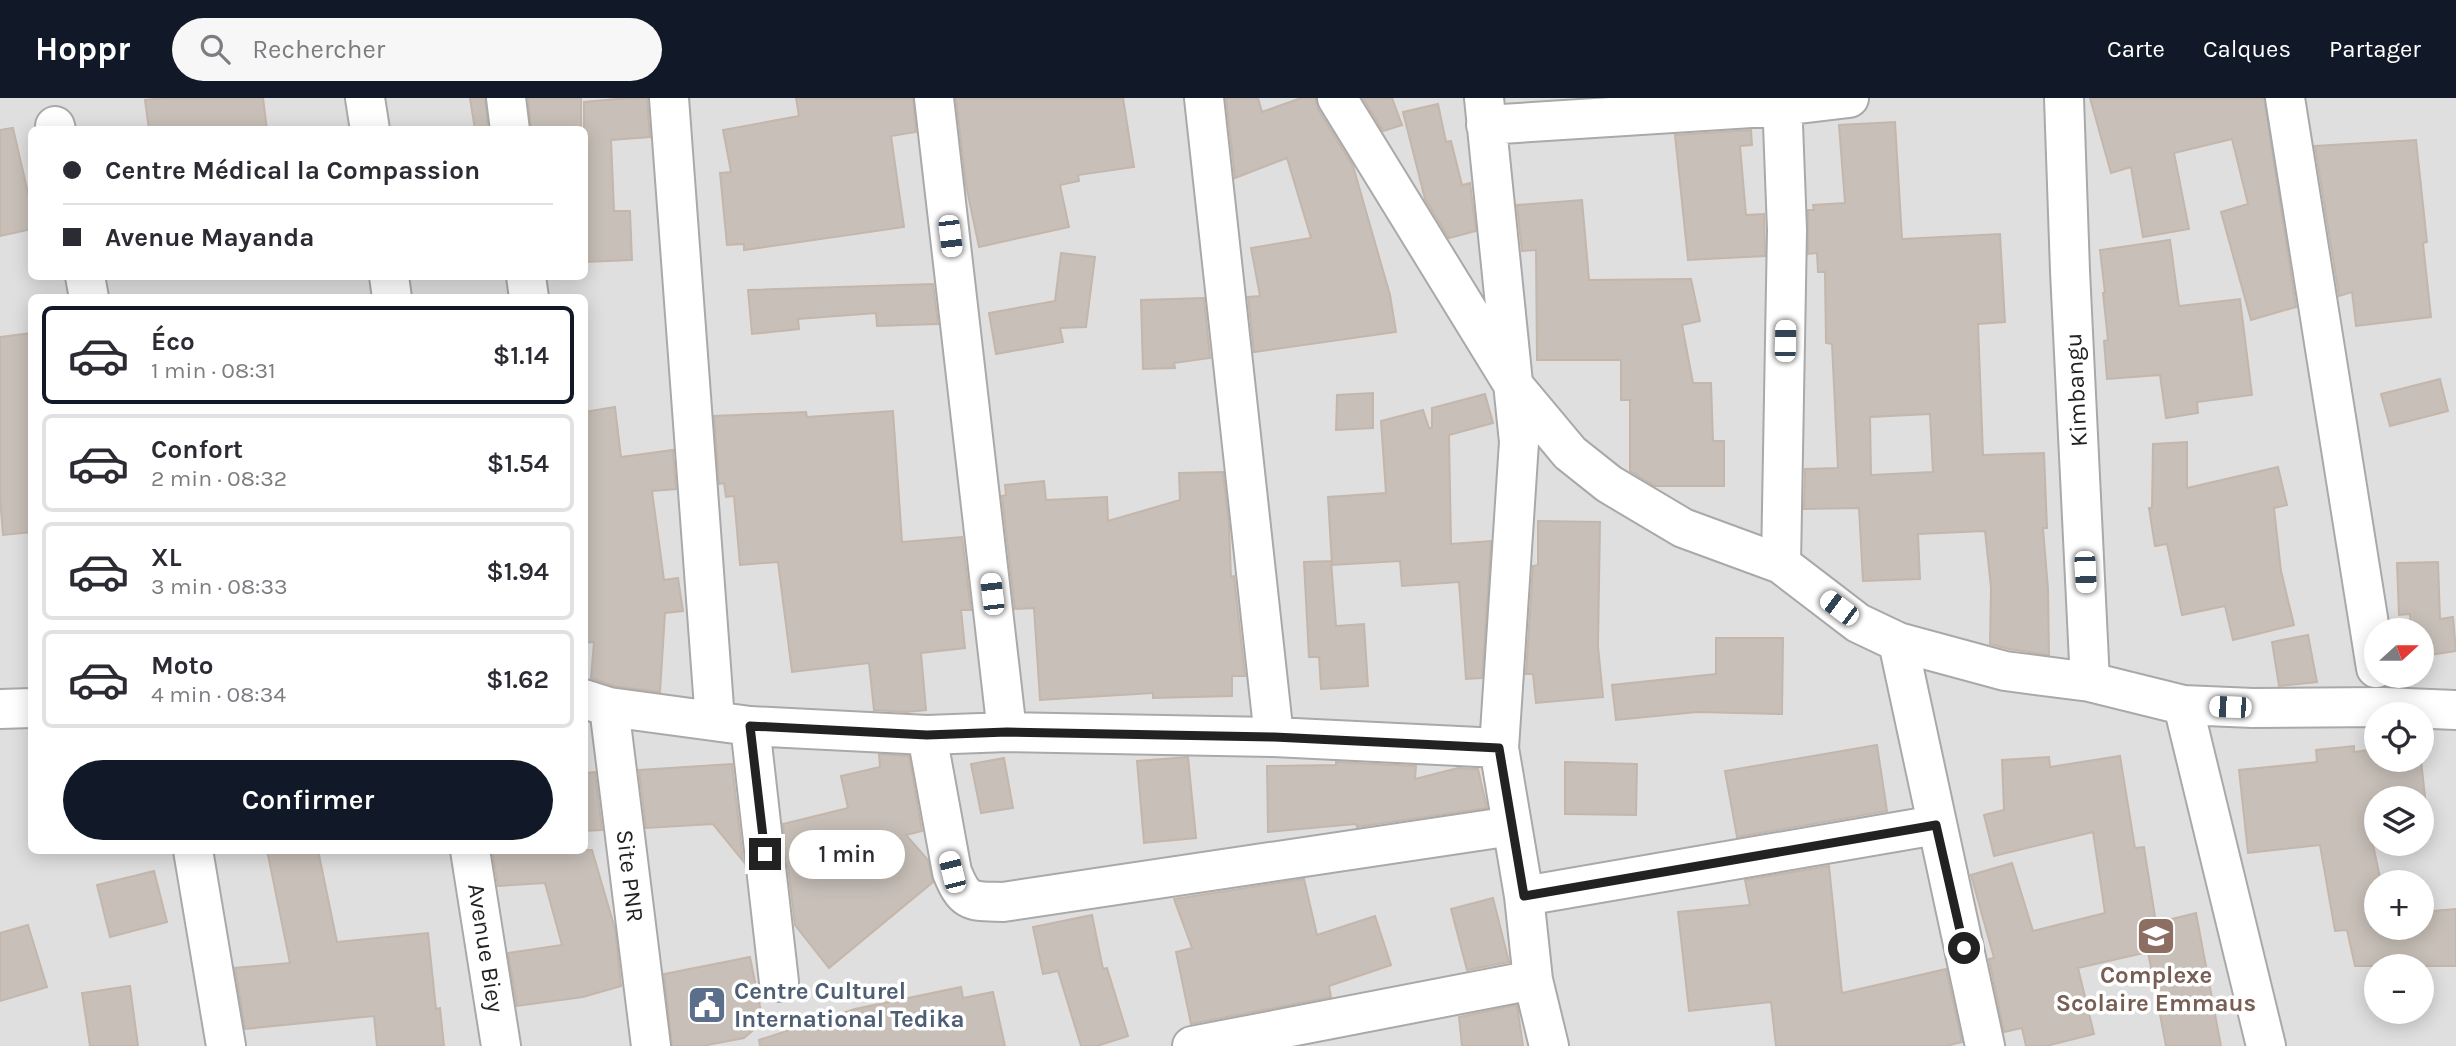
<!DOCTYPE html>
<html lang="fr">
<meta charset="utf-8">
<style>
:root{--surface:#fff;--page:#f7f7f7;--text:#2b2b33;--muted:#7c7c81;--line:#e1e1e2;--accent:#111827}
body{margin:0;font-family:Karla,sans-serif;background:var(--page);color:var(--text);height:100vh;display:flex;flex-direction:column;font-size:26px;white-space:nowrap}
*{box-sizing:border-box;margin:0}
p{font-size:23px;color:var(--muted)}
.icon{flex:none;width:38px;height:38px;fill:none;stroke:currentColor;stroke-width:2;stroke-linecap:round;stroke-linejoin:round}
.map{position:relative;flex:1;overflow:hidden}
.side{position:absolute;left:28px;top:196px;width:560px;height:560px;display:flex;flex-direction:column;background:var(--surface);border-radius:10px;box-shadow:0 4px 18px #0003}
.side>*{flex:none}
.banner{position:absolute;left:28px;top:28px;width:560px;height:154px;border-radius:10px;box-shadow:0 4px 18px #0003;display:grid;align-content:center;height:154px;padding:0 35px;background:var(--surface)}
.needle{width:46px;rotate:69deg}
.tools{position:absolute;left:2364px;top:520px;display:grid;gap:14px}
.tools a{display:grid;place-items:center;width:70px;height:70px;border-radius:50%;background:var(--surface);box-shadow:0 4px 18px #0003;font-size:35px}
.end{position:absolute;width:32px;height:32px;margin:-16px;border:9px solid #222;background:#fff;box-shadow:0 0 0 4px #fff}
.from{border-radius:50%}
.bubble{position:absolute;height:49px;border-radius:24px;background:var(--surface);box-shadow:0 4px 18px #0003;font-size:23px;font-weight:600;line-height:49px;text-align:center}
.car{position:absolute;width:21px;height:42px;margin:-21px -10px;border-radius:9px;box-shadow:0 0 5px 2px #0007;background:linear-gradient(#fff 24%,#345 0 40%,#fff 0 76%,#345 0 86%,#fff 0)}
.banner b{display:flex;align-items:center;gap:24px;height:66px;font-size:26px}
.banner b+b{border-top:2px solid var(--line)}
.banner i{width:18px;height:18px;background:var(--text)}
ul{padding:12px 0 0;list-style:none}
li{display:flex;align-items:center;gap:21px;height:98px;margin:0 14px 10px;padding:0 21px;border:4px solid var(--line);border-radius:10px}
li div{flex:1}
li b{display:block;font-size:26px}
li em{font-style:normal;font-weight:600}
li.selected{border-color:var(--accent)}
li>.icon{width:63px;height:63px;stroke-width:1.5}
.button{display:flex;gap:14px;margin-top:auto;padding:14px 35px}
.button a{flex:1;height:80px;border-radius:42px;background:var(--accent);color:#fff;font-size:28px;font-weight:600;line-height:80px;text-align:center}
header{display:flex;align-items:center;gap:42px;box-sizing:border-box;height:98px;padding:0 35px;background:var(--accent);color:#fff}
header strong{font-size:33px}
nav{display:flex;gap:38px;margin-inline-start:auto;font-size:24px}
.search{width:490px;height:63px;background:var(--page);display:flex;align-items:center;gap:18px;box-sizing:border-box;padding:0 24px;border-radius:38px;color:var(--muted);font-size:26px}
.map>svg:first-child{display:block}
.residential{fill:#e0dfdf;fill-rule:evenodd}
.building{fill:#c7bfb8;stroke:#c4b6ab;stroke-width:2;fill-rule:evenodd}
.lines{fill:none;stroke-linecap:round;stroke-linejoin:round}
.street-casing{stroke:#a9a9a9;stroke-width:42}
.street{stroke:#fff;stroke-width:38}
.route{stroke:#222;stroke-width:9}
.labels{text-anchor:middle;stroke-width:7;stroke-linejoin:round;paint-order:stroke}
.street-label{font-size:24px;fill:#222;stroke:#fff}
.education-label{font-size:24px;font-weight:bold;fill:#785e54;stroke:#fff}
.service-label{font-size:24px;font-weight:bold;fill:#4e5e75;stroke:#fff;text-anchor:start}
</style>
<header>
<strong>Hoppr</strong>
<div class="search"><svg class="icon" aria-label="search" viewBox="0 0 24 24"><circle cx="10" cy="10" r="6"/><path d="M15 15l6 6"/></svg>Rechercher</div>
<nav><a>Carte</a><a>Calques</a><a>Partager</a></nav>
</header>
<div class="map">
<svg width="2456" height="948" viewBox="0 0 2456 948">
<rect width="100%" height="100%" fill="#f2efe9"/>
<path class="residential" d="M0,0h2456v948h-2456zM32,32h552v146h-552zM32,200h552v552h-552zM2376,532h46v46h-46zM2376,616h46v46h-46zM2376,700h46v46h-46zM2376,784h46v46h-46zM2376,868h46v46h-46z"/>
<path class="building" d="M164,0h99l4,32h-118l-4,-30z
M470,0h15l3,31 -13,1z
M528,0h53v32h-50z
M628,0h19l3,39 -39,3 3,71h16l2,49 -48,2v-160z
M796,0h117l3,34 -25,4 13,91 -160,23v-6l-17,1 -7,-72 11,-1 -8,-42 76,-14z
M956,0h167l11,69 -56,8 1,6 -19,4 9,42 -90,20 -13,-62z
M1226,0h32l4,14 39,-14h14l3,11 35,57 37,129 6,37 -142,20 -6,-55 12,-1 -9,-48 60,-10 -24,-80 -52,20z
M1363,0h29l10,27 -19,6z
M2090,0h174l32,209 -45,13 -30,-108 27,-8 -16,-65 -58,14 15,76 -46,8 -12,-70 -20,6z
M1438,6l8,38 5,-1 11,44 8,-2 6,48 -27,7 -24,-39 -22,-87z
M1895,24l7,117 98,-5 5,88 -27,2 5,131 61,-2 3,75h-4l5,61 1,66 -40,-6 -19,-5 1,-56 -6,-57 -67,3 2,45 -57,2 -4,-73 -55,1 1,-40 33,-1 -6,-124 -6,-1 -1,-71h-7l-1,-19 -9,1v-44h6l-1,-5 32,-2 -6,-78zM1930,316l3,58 -62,3 -1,-58z
M13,30l19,82v19l-32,7v-106z
M1751,32l1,15 -12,1 6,69 18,-1 1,42 -77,4 -13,-125z
M2416,42l11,102 -4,1 8,74 -75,9 -4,-34 -13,4 -24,-150z
M1582,102l7,80 102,-1 9,42 -18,4 11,58h18l2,58h11v45h-69l-25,-15v-71h-9v-40h-84l-1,-110 -14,1 -5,-46z
M2170,142l9,66 61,-7 12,96 -55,7 1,11 -32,5 -6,-43 -53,4 -3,-38 4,-1 -5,-47h2l-5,-43z
M1061,155l34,4 -9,70 -26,1 3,14 -67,12 -7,-41 66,-12z
M933,186l5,40 -61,2 -1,-13 -78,6 1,10 -47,5 -4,-44z
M1204,200l6,60 -36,5 1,5 -32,1 -2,-69z
M32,235v199l-29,3 -3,-37v-161z
M2440,281l8,32 -58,15 -9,-32z
M1373,295v35l-37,2 1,-35z
M1485,296l8,29 -44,12 2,109 40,-3 -9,137 -16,1 -7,-97 -57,4 -2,-25 -68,4 -4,-68 58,-4 -5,-72 42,-11 6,18h3v-20z
M615,309l6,50 52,-7 3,39 -24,2 12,89 14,-2 5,33 -18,2 -5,79 -46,-6 -23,-8 3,-36 -10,1v-231z
M893,313l9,131 60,-5 9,73h-10l4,38 -44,5 5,57 -20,2 -32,-2 -5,-47 -77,9 -14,-110 -38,3 -6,-69 -8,1 -2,-14 -5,1 -5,-68 92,-4 1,5z
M2187,344v46l91,-21 9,38 -13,3 7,63 13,54 -61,15 -8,-34 -43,9 -15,-71 -12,2 -6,-38h3l1,-64z
M1223,374l6,54 2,51 3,-1 11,100h-13v20l-79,2v-5l-113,7 -6,-92 -19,1 -13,-113 4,-1 -1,-10 39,-4 2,19 61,-3 1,24 72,-21 -1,-27z
M1538,423l62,1 -2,124 5,51 -67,6 -3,-29h-7l7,-108 5,-1z
M1331,463l5,65 28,-2 4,62 -47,3 -2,-32h-10l-5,-95z
M2438,464l2,57 13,-2 3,34 -34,5v-26h-11l-1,-16 -11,1 -2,-52z
M2308,537l9,47 -38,4 -7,-44z
M1716,540h67l-1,76 -85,-2 -81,8 -4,-35 104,-11z
M1877,647l10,66 -150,26 -12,-66z
M2354,648v6l22,-3v11h45l7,65 -6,1v-28h-46v33h-6l11,51h-5v46h46v-16l34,-3v57h-101l-8,-36 -12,1 -15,-86 -72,8 -9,-83 78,-8 -1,-12z
M879,656l30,2 13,75 -16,4 22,25 5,22 -104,86 -34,-43 -12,-101 65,-16 -7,-32 39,-9z
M2120,658l15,92 9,-1 12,76 40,-10 25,133h-55l-18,-94 -70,16 16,66 -48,12h-20l-4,-18 -18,4 -15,-73 5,-1 -23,-83 41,-12 21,68 72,-18 -12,-81 -99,24 -10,-41 20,-5 -2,-50 47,-3 1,10z
M1188,659l8,81 -52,5 -7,-82z
M1004,660l9,50 -32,5 -10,-49z
M1336,664l80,4 -1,13 43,-11 20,1 9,39 -130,19 -1,-3 -88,8 -1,-66 69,-1z
M1565,664l72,2 -1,51 -71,-1z
M732,666l11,97 -30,-37 -67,4 -7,-58z
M595,674l7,58 -18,1v-58z
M267,752h51l19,92 91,-9 8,76 4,-1 4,38h-67l-3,-30 -129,13 -10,-61 55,-5z
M492,752h100l23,79 6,57 -38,11 -66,9 -9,-53 54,-8 -17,-62 -47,3z
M1829,768l13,127 104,-24 16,73 -16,4h-170l-5,-44 -82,9 -11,-99 72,-7 -5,-25z
M154,773l13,51 -57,15 -13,-52z
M1304,781l13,56 58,-19 16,49 -62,21 2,11 -140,27 -15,-72 16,-4 -18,-49z
M1493,800l16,64 -42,8 -16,-61z
M1092,817l11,54 4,-1 21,68 -31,10h-16l-23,-75 -15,3 -10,-47z
M28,827l19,62 -47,14v-68z
M750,859l13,65 -19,16 -42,8h-30l-8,-72z
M130,888l8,60h-48l-8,-53z
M961,889l2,11 30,-6 12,54h-245l-1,-6 96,-31z
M1517,907l6,41h-61l-3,-29z"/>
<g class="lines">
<g class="street-casing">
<path id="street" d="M365,0l5,32
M506,0l4,32
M669,0l46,623
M934,0l73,634
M1204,0l70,639
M1337,0l177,288 56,67 39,31 74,44 98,36 77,59 40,19 107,29 85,11 93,23 70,3 130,-1 73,3
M1484,0l35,344 -20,306 25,148 9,84 16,66
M2064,0l6,173 20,411
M2285,0l91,570
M1486,27l296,-19 67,-8
M55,28l1,4
M85,178l4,22
M389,178l3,22
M526,178l3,22
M1781,466l6,-334 -5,-132
M1898,544l87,404
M584,601l25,8 141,19 177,9 80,-3 267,5 225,11
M2183,607l83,341
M609,609l42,339
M0,611l32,-1
M750,628l29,256
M927,637l25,137c13,32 19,29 51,30l509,-76
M193,752l33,196
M470,752l31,196
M1524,798l412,-71
M1192,948l341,-66"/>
</g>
<use href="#street" class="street"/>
</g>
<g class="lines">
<path class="route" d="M765,756l-15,-128 177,9 80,-3 267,5 225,11 25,148 412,-71 28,123"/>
</g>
<defs>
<g id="school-square" transform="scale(2.0125)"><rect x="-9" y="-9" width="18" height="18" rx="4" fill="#8d6e63" stroke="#fff"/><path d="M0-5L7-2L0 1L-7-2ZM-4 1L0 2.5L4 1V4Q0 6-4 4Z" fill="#fff"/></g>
<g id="civic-square" transform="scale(2.0125)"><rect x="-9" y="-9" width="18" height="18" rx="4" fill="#5c6f8a" stroke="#fff"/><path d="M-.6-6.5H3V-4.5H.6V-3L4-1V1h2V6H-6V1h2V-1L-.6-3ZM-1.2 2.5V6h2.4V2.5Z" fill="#fff"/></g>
</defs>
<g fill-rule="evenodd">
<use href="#school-square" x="2156" y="838"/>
<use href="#civic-square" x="707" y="907"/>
</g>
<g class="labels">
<g class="street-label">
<text transform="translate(2076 292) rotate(-93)" y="8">Kimbangu</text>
<text transform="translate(630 778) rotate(83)" y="8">Site PNR</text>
<text transform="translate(486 850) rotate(81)" y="8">Avenue Biey</text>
</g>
<g class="education-label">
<text x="2156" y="885">Complexe<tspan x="2156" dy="28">Scolaire Emmaus</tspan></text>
</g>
<g class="service-label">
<text x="734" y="901">Centre Culturel<tspan x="734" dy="28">International Tedika</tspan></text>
</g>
</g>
</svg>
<div class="tools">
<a><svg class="needle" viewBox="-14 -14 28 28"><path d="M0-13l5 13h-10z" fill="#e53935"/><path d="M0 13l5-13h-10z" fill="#7c7c81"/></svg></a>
<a><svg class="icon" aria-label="locate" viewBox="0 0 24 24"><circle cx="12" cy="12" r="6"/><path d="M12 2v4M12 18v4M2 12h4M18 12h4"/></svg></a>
<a><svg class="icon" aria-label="layers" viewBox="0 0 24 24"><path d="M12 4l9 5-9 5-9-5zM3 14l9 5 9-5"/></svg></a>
<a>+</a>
<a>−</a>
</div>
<i class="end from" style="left:1964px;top:850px"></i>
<i class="end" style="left:765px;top:756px"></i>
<div class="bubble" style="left:789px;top:732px;width:116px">1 min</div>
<i class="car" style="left:950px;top:138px;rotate:173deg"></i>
<i class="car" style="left:1785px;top:243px;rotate:1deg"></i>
<i class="car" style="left:2085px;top:474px;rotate:177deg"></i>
<i class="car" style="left:992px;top:496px;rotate:353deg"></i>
<i class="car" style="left:1839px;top:510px;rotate:307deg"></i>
<i class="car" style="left:2230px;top:609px;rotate:272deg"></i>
<i class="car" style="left:952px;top:774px;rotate:346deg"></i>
<div class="banner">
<b><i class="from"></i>Centre Médical la Compassion</b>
<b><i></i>Avenue Mayanda</b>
</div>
<section class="side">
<ul>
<li class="selected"><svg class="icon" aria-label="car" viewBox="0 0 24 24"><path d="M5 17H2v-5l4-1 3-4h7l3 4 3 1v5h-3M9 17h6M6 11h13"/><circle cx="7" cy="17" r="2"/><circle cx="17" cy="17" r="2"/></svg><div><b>Éco</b><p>1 min · 08:31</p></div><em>$1.14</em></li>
<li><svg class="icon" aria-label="car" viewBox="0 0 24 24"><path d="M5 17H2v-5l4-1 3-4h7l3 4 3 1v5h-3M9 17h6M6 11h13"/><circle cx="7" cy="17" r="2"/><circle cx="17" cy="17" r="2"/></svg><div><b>Confort</b><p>2 min · 08:32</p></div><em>$1.54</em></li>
<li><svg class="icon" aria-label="car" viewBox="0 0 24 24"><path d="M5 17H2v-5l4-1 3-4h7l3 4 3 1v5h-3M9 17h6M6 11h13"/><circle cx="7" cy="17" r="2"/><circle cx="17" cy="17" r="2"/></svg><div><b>XL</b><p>3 min · 08:33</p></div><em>$1.94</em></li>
<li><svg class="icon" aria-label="car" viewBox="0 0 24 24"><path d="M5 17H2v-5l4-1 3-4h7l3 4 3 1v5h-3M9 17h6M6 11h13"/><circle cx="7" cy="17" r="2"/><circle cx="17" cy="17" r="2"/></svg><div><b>Moto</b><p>4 min · 08:34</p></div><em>$1.62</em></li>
</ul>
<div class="button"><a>Confirmer</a></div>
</section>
</div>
